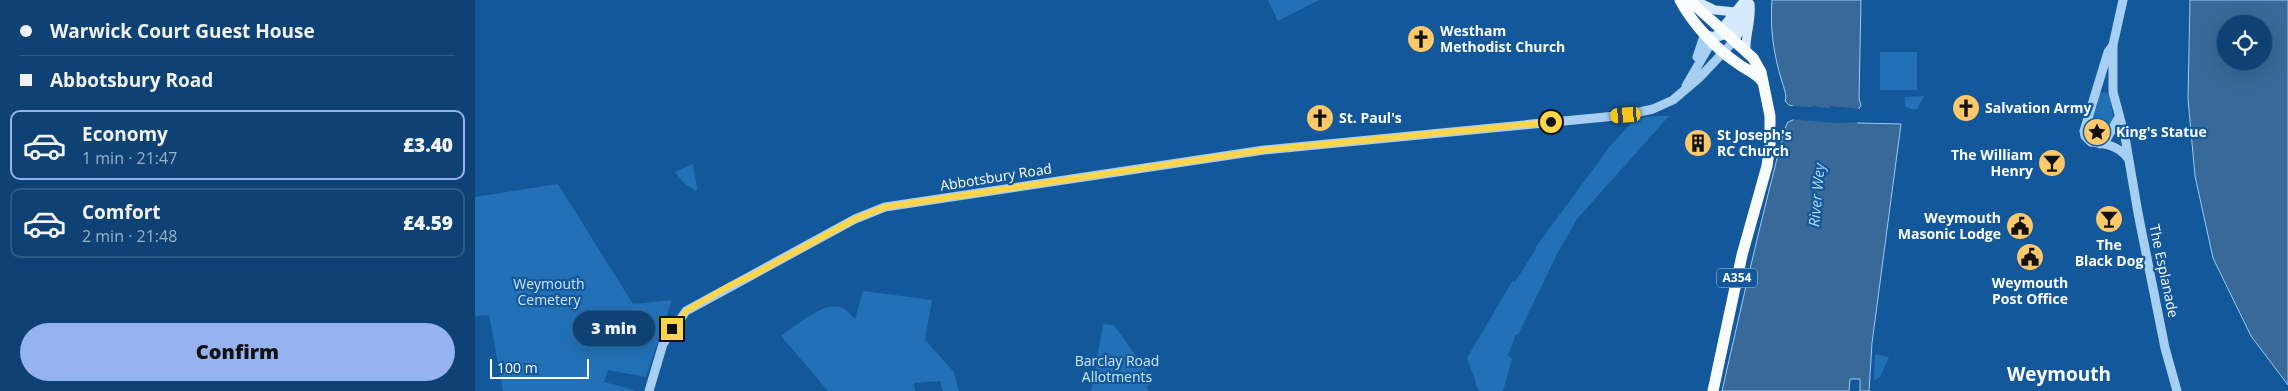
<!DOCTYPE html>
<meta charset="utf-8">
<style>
:root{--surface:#0e4274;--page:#1c4d7c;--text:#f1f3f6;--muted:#9bb0c5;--line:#2e5b86;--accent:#95b2f1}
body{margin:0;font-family:"Open Sans",sans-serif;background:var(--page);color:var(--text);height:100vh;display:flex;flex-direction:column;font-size:19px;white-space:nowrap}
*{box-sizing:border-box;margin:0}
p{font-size:16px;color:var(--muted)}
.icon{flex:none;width:28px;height:28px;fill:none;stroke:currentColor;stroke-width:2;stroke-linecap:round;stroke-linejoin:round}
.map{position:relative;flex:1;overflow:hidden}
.panel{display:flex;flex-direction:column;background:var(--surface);width:475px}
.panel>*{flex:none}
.banner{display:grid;align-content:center;height:110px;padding:0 20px;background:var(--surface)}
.fabs{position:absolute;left:1742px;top:15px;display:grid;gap:10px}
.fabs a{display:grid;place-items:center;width:55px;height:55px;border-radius:50%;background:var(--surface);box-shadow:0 5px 20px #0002,0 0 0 1px var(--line);font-size:25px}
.scale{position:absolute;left:15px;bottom:12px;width:99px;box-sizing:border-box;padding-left:5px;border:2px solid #fff;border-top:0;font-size:14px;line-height:18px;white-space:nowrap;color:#fff;-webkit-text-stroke:4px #13589a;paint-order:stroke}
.end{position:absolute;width:22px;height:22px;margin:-11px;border:6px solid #ffd54a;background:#111;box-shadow:0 0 0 2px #111}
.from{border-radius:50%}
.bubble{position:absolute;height:35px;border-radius:18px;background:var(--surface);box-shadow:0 5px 20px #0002,0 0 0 1px var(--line);font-size:16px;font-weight:800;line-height:35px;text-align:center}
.car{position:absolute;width:15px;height:30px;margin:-15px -8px;border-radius:6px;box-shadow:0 0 4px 1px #0007;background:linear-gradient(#f5c518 24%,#345 0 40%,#f5c518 0 76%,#345 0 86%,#f5c518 0)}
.banner b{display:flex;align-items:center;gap:18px;height:48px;font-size:19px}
.banner b+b{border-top:1px solid var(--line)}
.banner i{width:12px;height:12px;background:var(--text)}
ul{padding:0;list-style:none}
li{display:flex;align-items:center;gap:15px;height:70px;margin:0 10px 8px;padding:0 10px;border:2px solid var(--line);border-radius:10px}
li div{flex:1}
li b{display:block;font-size:19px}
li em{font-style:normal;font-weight:800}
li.on{border-color:var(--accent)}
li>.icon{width:45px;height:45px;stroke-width:1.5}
.action{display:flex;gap:10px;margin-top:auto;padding:10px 20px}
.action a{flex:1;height:58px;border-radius:30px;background:var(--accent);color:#111;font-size:20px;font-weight:800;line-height:58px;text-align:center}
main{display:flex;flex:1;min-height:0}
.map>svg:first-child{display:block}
.green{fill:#2271b7}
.water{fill:#386998;stroke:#99cbf6;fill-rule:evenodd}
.pier{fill:#13589a}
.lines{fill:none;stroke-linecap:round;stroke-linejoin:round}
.tertiary{stroke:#a7cff3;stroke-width:9}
.secondary{stroke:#d7eafd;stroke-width:9}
.trunk{stroke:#f9fcff;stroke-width:11}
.route{stroke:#ffd54a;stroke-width:6}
.labels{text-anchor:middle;stroke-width:4.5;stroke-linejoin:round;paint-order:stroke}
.shield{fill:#13589a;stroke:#b8cde1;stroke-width:1}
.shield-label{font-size:12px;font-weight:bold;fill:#fff}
.poi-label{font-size:14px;font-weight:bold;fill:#fff;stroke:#13589a;text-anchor:start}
.street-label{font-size:14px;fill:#fff;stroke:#13589a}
.park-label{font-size:14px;fill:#cfe7fd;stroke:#13589a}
.water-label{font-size:15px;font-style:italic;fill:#b4d9fa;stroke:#13589a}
.district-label{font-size:19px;font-weight:bold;fill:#fff;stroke:#13589a}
</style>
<main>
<section class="panel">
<div class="banner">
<b><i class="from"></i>Warwick Court Guest House</b>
<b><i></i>Abbotsbury Road</b>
</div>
<ul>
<li class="on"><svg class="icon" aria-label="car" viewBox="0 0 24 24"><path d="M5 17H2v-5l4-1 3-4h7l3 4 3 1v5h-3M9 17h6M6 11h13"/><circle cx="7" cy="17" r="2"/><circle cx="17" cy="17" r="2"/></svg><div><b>Economy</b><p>1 min · 21:47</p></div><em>£3.40</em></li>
<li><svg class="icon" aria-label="car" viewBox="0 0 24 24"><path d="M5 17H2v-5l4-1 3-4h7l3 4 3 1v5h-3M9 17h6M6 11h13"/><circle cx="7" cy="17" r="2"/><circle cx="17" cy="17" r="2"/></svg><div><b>Comfort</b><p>2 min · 21:48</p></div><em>£4.59</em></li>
</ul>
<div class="action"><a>Confirm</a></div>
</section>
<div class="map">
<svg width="1813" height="391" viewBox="0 0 1813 391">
<rect width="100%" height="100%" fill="#13589a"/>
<path class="green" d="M793,0h51l-41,21z
M1405,52h37v38h-37z
M1630,92l5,3 3,21 -1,8 -6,9c-8,5 -14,3 -18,-5l11,-34z
M1449,96l-7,13 -4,1 -8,-4v-9z
M1182,116h12l-92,103 -19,33 -40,83 -2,-1 -8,21 4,4 -9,32h-23l-5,-7 1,-2 -9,-24 43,-73 3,-5 2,2 21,-33 -1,-1 76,-103 24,-26z
M218,164l4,24 -1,3 -12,-8 -9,-11z
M83,184l75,120 39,-4 -26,77 -38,-7 -4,12 33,9h-134l-14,-76 -14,1v-119z
M388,291l69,9 -7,40 29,32 5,19h-16l-3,-10 -26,2 1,8h-87l-47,-55c13,-9 42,-34 59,-29 5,1 11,8 15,12z
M628,324l11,1 40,57 -8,5 3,4h-58z
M1400,354l14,3 -9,20 -6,3z"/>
<path class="water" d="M1297,0h89l-2,98 2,8 -2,2 -1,15 43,1 -29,219 -3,48h-9v-12h-10l-1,12h-127c20,-88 40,-176 63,-263l3,-6 5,-2v-14l-4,-1 -4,-4c3,-5 -3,-18 -5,-26 -7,-25 -10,-49 -8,-75z
M1715,0h98v385l-37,-49 -38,-78 -18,-82 -7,-77zM1751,24h38v37h-38z"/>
<path class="pier" d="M1338,105l5,2 12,1v-2l30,3v13l-25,1 -46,-4v-13l24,1z"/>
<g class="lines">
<path class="tertiary" d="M1648,0l-10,45v47l12,45 13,76 27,135 12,43
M1638,45l-5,7 -24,79 1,5 6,6c14,2 26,3 36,15
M1222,57l8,-24
M1211,86l26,-45
M1625,144l6,-4 13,-23
M174,391l14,-47 23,-33 169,-92 30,-12 379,-57 362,-35 27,-6 20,-9 27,-23 34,-36"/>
<path class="secondary" d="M1219,0l21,10 20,2
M1243,33l27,-33
M1232,35c23,8 32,-15 43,-31
M1259,41l12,-21
M1271,51c-1,-16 6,-31 4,-47"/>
<path class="trunk" d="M1205,0c12,23 35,48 57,63 9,7 18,9 25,18
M1214,0l64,58 8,14 9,44v28l-3,22 -25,89 -29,136"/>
</g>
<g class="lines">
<path class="route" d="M197,329l14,-18 43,-25 24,-11 102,-56 30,-12 379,-57 287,-28"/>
</g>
<defs>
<g id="church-disc" transform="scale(1.4375)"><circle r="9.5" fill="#ffc869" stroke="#13589a"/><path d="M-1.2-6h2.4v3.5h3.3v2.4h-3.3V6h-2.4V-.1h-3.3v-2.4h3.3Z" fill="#111"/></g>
<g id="sight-disc" transform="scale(1.4375)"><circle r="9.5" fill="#ffc869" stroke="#13589a"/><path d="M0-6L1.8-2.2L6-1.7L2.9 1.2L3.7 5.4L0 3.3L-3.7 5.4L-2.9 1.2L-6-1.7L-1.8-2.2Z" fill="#111"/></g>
<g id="building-disc" transform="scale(1.4375)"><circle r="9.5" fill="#ffc869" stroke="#13589a"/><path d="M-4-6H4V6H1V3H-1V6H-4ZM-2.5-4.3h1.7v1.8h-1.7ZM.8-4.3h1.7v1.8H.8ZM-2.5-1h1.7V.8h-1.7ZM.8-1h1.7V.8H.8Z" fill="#111"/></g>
<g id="bar-disc" transform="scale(1.4375)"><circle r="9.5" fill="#ffc869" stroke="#13589a"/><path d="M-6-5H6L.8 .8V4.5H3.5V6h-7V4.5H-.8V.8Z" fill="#111"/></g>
<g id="civic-disc" transform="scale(1.4375)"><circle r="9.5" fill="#ffc869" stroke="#13589a"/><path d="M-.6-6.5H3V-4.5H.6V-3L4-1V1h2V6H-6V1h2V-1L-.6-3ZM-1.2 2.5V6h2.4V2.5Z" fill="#111"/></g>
</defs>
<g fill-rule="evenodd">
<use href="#church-disc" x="946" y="39"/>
<use href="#church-disc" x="1491" y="108"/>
<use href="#church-disc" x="845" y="118"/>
<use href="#sight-disc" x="1622" y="132"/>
<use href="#building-disc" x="1223" y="143"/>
<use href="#bar-disc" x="1577" y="163"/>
<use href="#bar-disc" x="1634" y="219"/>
<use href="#civic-disc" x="1545" y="226"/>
<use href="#civic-disc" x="1555" y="257"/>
</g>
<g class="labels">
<rect class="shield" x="1242" y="268.5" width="40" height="19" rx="4"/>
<g class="shield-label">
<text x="1262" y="282">A354</text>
</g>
<g class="poi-label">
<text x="965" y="36">Westham<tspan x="965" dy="16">Methodist Church</tspan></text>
<text x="1510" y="113">Salvation Army</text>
<text x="864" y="123">St. Paul's</text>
<text x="1641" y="137">King's Statue</text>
<text x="1242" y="140">St Joseph's<tspan x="1242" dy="16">RC Church</tspan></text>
<text x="1558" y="160" text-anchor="end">The William<tspan x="1558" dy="16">Henry</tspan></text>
<text x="1526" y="223" text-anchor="end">Weymouth<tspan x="1526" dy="16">Masonic Lodge</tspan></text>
<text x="1634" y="250" text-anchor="middle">The<tspan x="1634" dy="16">Black Dog</tspan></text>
<text x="1555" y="288" text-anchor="middle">Weymouth<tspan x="1555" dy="16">Post Office</tspan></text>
</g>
<g class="street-label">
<text transform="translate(521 177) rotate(-9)" y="5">Abbotsbury Road</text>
<text transform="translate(1689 271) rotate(78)" y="5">The Esplanade</text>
</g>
<g class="park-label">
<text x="74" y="289">Weymouth<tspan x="74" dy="16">Cemetery</tspan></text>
<text x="642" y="366">Barclay Road<tspan x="642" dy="16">Allotments</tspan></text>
</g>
<g class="water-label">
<text transform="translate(1342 195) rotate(-85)" y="5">River Wey</text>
</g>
<g class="district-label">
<text x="1584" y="381">Weymouth</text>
</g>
</g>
</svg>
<div class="fabs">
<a><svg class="icon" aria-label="locate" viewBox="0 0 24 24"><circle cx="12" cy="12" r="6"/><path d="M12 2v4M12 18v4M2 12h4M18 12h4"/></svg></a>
</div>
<div class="scale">100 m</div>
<i class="end from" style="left:1076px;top:122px"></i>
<i class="end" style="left:197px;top:329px"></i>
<div class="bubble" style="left:98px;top:311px;width:82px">3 min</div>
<i class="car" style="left:1151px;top:115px;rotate:265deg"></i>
</div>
</main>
